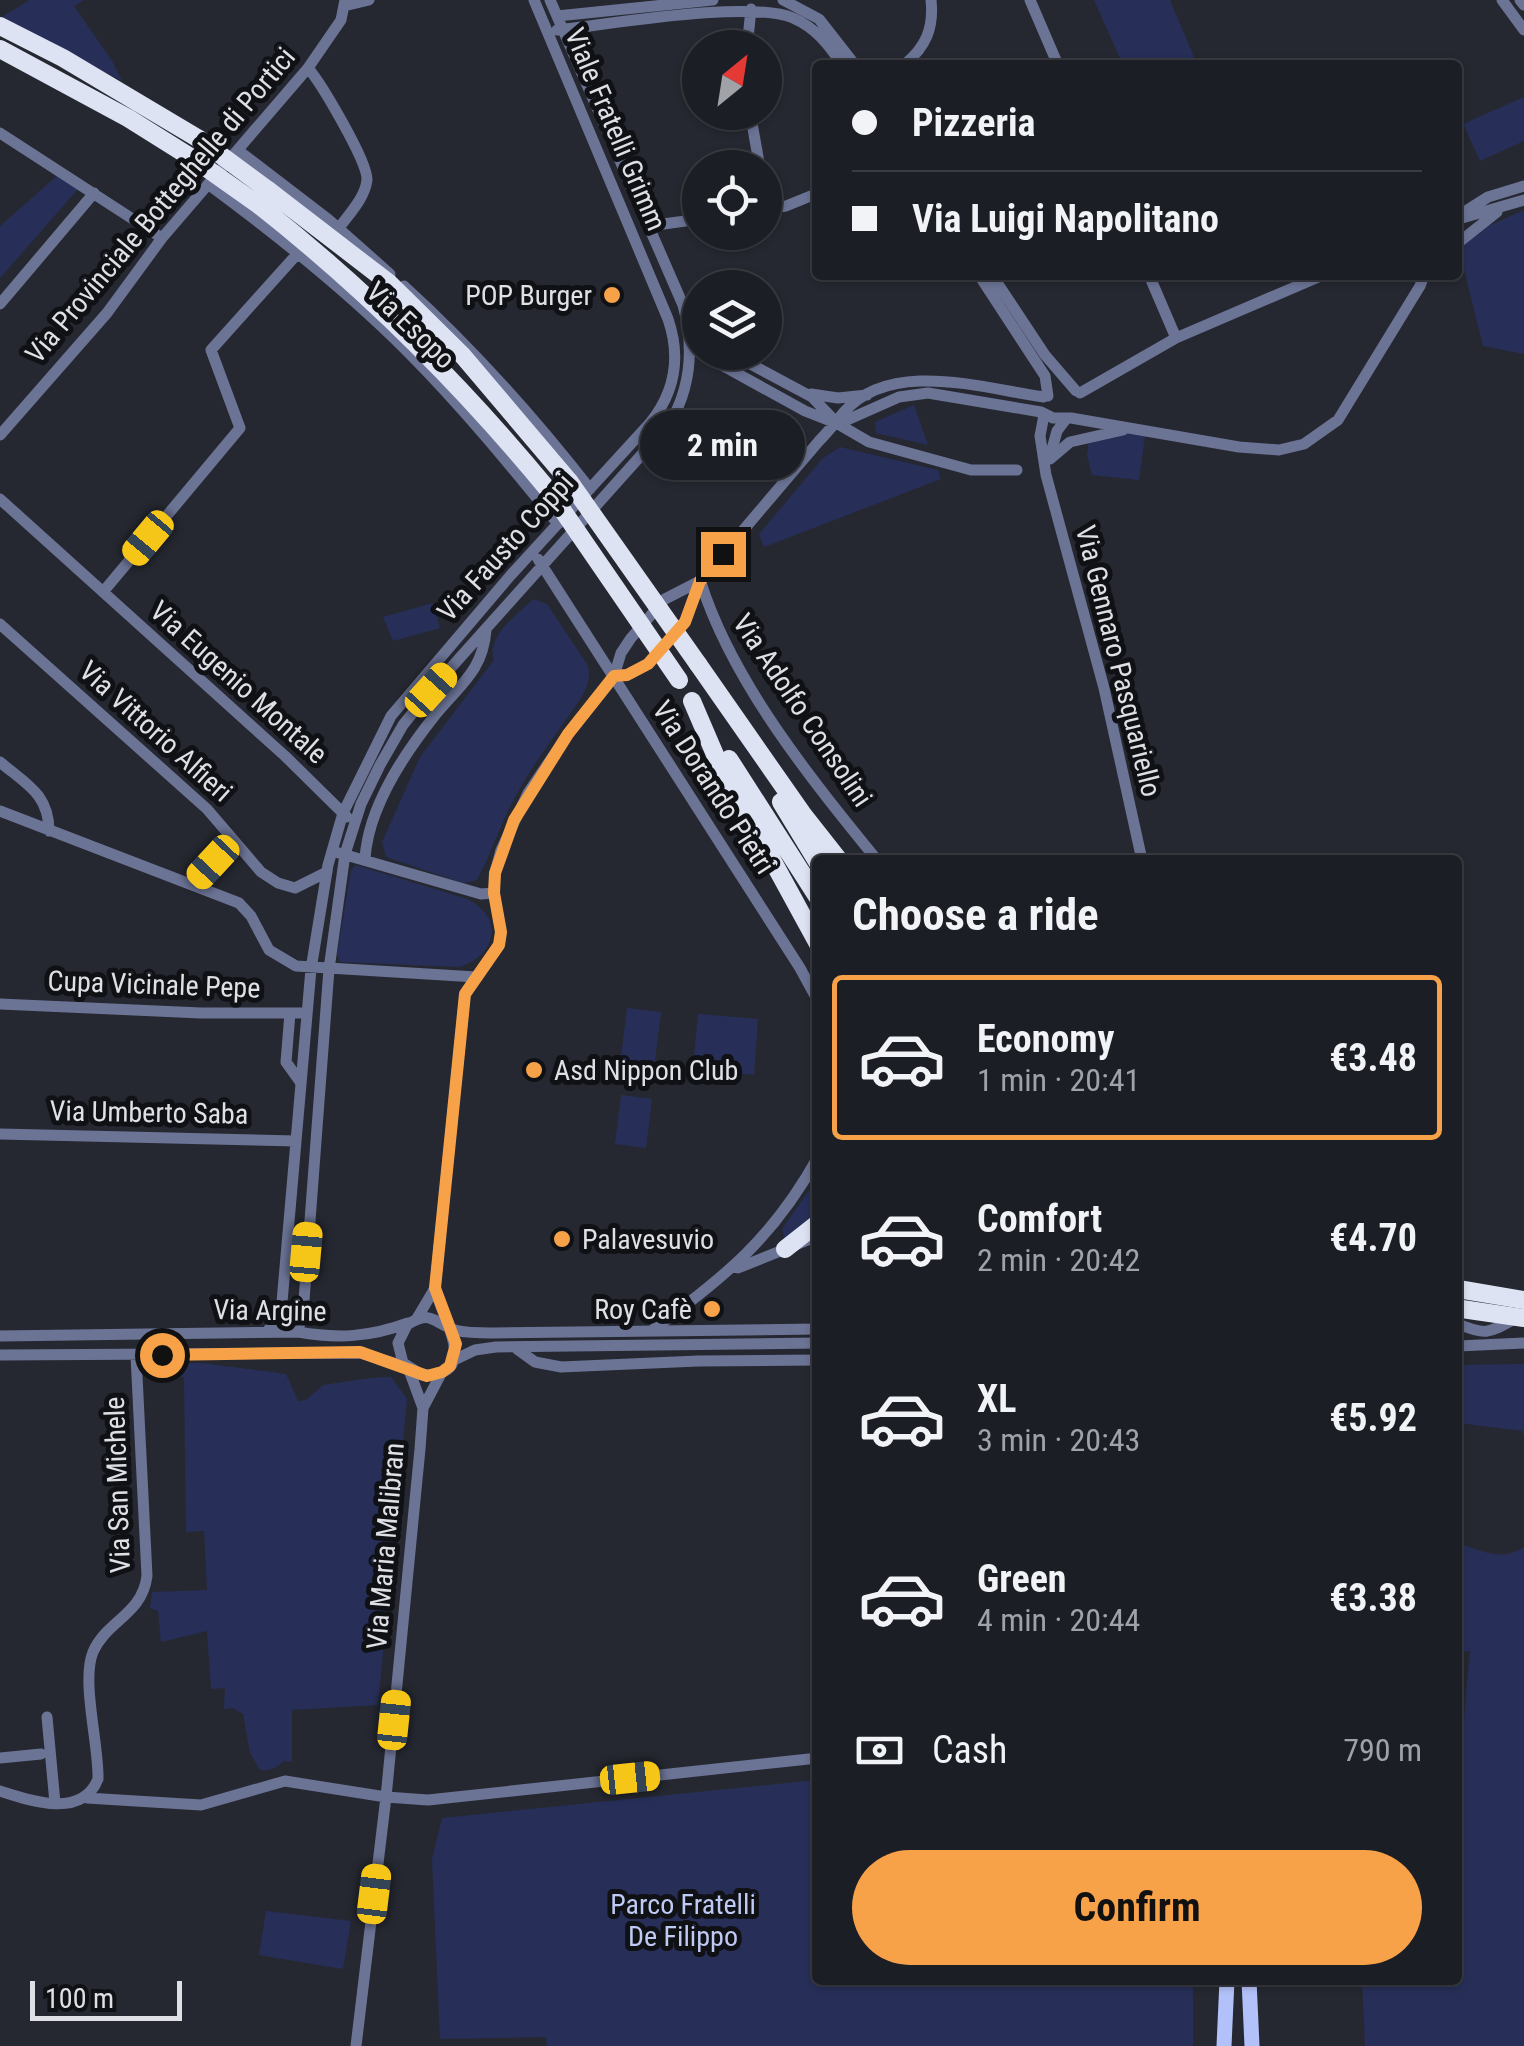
<!DOCTYPE html>
<meta charset="utf-8">
<style>
:root{--surface:#1c1e25;--page:#25272d;--text:#f1f3f6;--muted:#a0a2a7;--line:#3a3c42;--accent:#f7a149}
body{margin:0;font-family:"Roboto Condensed",sans-serif;background:var(--page);color:var(--text);height:100vh;display:flex;flex-direction:column;font-size:38px;white-space:nowrap}
*{box-sizing:border-box;margin:0}
p{font-size:32px;color:var(--muted)}
.icon{flex:none;width:55px;height:55px;fill:none;stroke:currentColor;stroke-width:2;stroke-linecap:round;stroke-linejoin:round}
.map{position:relative;flex:1;overflow:hidden}
.side{position:absolute;left:812px;top:855px;width:650px;height:1130px;display:flex;flex-direction:column;background:var(--surface);border-radius:10px;box-shadow:0 2px 8px #0004,0 0 0 2px var(--line)}
.side>*{flex:none}
.banner{position:absolute;left:812px;top:60px;width:650px;height:220px;border-radius:10px;box-shadow:0 2px 8px #0004,0 0 0 2px var(--line);display:grid;align-content:center;height:220px;padding:0 40px;background:var(--surface)}
.needle{width:65px;rotate:30deg}
.controls{position:absolute;left:682px;top:30px;display:grid;gap:20px}
.controls a{display:grid;place-items:center;width:100px;height:100px;border-radius:50%;background:var(--surface);box-shadow:0 2px 8px #0004,0 0 0 2px var(--line);font-size:50px}
.scale{position:absolute;left:30px;bottom:25px;width:152px;box-sizing:border-box;padding-left:10px;border:5px solid #dee0e6;border-top:0;font-size:28px;line-height:35px;white-space:nowrap;color:#dee0e6;-webkit-text-stroke:8px #101115;paint-order:stroke}
.end{position:absolute;width:45px;height:45px;margin:-22px;border:12px solid #f7a149;background:#111;box-shadow:0 0 0 5px #111}
.from{border-radius:50%}
.bubble{position:absolute;height:70px;border-radius:35px;background:var(--surface);box-shadow:0 2px 8px #0004,0 0 0 2px var(--line);font-size:32px;font-weight:700;line-height:70px;text-align:center}
.car{position:absolute;width:30px;height:60px;margin:-30px -15px;border-radius:12px;box-shadow:0 0 8px 2px #0007;background:linear-gradient(#f5c518 24%,#345 0 40%,#f5c518 0 76%,#345 0 86%,#f5c518 0)}
.banner b{display:flex;align-items:center;gap:35px;height:95px;font-size:38px}
.banner b+b{border-top:2px solid var(--line)}
.banner i{width:25px;height:25px;background:var(--text)}
ul{padding:0;list-style:none}
li{display:flex;align-items:center;gap:30px;height:165px;margin:0 20px 15px;padding:0 20px;border:5px solid transparent;border-radius:10px}
li div{flex:1}
li b{display:block;font-size:38px}
li em{font-style:normal;font-weight:700}
li.on{border-color:var(--accent)}
li>.icon{width:90px;height:90px;stroke-width:1.5}
h2{padding:0 40px;font-size:45px;line-height:120px}
.pay{display:flex;align-items:center;gap:25px;height:110px;padding:0 40px;font-size:38px}
.pay p{margin-inline-start:auto}
.primary-button{display:flex;gap:20px;margin-top:auto;padding:20px 40px}
.primary-button a{flex:1;height:115px;border-radius:60px;background:var(--accent);color:#111;font-size:40px;font-weight:700;line-height:115px;text-align:center}
.map>svg:first-child{display:block}
.green{fill:#272f58}
.lines{fill:none;stroke-linecap:round;stroke-linejoin:round}
.minor{stroke:#6c7496;stroke-width:11}
.major{stroke:#b3c1fa;stroke-width:15}
.highway{stroke:#dee3f4;stroke-width:18}
.highway-bridge{stroke:#dee3f4;stroke-width:18}
.route{stroke:#f7a149;stroke-width:12}
.poi-dot{fill:#f7a149;stroke:#101115;stroke-width:4}
.labels{text-anchor:middle;stroke-width:10;stroke-linejoin:round;paint-order:stroke}
.street-label{font-size:28px;fill:#dee0e6;stroke:#101115}
.poi-label{font-size:28px;fill:#dee0e6;stroke:#101115;text-anchor:end}
.park-label{font-size:28px;fill:#bfcaf4;stroke:#101115}
</style>
<div class="map">
<svg width="1524" height="2046" viewBox="0 0 1524 2046">
<rect width="100%" height="100%" fill="#262831"/>
<path class="green" d="M30,0h54l-10,6 38,55 10,20 -122,-63z
M1094,0h76l27,64 -74,1z
M1524,97v44l-44,20 -17,-37z
M58,175l20,14 -78,89v-52z
M1524,210v144l-41,-8 -24,-97 29,-23z
M914,405l14,40 -52,-12 -1,-11z
M1115,429l30,7 -6,44 -47,-5 -5,-20 2,-16z
M840,447l98,23 3,9 -177,68 -5,-13 64,-76z
M533,599l14,5 40,60c6,16 -3,30 -12,43 -23,32 -47,64 -65,100 -12,24 -20,49 -33,73l-14,3 -77,-26 -4,-15 38,-85 74,-97c-8,-24 23,-45 39,-61z
M433,603l7,25 -47,13 -10,-24z
M356,865l108,33c41,16 34,58 -5,69l-119,-5 -3,-7 14,-85z
M627,1008l34,4 -7,57 -34,-4z
M698,1014l60,5 -4,56 -61,-6z
M621,1095l31,4 -6,49 -31,-4z
M817,1179v34l-32,25 -3,-9z
M201,1363l85,11 12,27 8,-1 17,-15c23,-3 44,-8 68,-8l16,22 -29,306 -86,5v52l-8,-1c-9,7 -11,10 -24,9l-10,-17 -7,-39 -10,-6 -9,1 1,-21 -14,1 -4,-58 -46,11 -3,-31 -8,-3 2,-16 55,-2 -3,-59 -18,1 -2,-155 -8,-1v-12z
M1524,1364v72l-2,-5 -64,-8v-58z
M1458,1543c24,8 44,19 66,4v499h-159l-3,-66h96c0,-110 0,-219 12,-329l-12,1z
M817,1780l1,200h375v66h-646l-1,-9 -106,2 -8,-180 10,-41z
M266,1911l85,10 -8,48 -84,-14z"/>
<g class="lines">
<path class="minor" d="M783,0l36,19 36,46
M1030,0l28,65
M1502,0l22,30
M1520,0l4,5
M344,6l25,-6
M557,16l156,-16
M557,30c55,-6 191,-30 236,-12 23,10 36,27 49,47
M747,48l4,-39
M904,65c22,-18 30,-37 27,-65
M308,68c13,15 60,94 59,112 -2,18 -18,34 -28,48
M750,112l10,56
M0,133l162,105
M239,151l89,68 62,55
M208,184c69,51 138,106 199,167 54,54 103,114 151,173
M765,209l21,-3 32,-13
M1458,216l30,-19 36,-11
M1462,218l62,-18
M649,226l51,-7
M1458,243l39,-31
M979,275l66,101 3,20
M992,275l53,80 31,36
M1149,275l27,63
M404,286c68,62 129,130 186,203
M0,304l94,-111
M689,347l116,64 33,13 31,18 102,28h46
M728,352l84,45 23,24
M1080,393l96,-55 147,-63
M811,394l27,4 29,-3
M1044,415l-4,21 6,39 58,213 38,172
M838,424l61,-27 29,-4 113,19 12,6h18l168,29 40,3 25,-6 34,-24 82,-134 4,-11
M0,435l107,-122 55,-75 146,-170 33,-48 4,-20
M1050,456l7,-25 9,-12
M1050,459l20,-17 53,-12
M0,499l285,257 62,61
M538,559l262,409 18,33
M701,583c32,100 110,196 176,277
M103,592l137,-164 -29,-78 87,-97
M0,624l207,185 54,63 17,11 17,5 32,-16
M614,676l13,-1 21,-11 37,-42 15,-41 119,-140c9,-9 17,-19 25,-29 48,-54 140,-23 200,-15
M0,762c26,22 49,32 49,69
M0,811l239,92 12,13 18,34 27,16 180,11
M339,853l142,41 13,-1
M365,859c3,-52 39,-105 71,-145 25,-30 47,-44 50,-84
M193,884l40,-43
M0,1004l201,9h106
M290,1013l-4,49 15,21
M0,1134l296,7
M738,1268l80,-32
M436,1291c6,28 46,86 -14,84l-19,-12 -5,-20 9,-18c23,-15 25,-4 45,4 11,5 29,3 41,4l325,-4
M416,1320l19,-32 30,-294 34,-49 2,-13 -7,-39 1,-20 6,-23 27,-57 40,-59 46,-58 7,-23 10,-15 34,-39 35,-18
M1458,1324c29,12 31,9 58,-6
M654,1329c72,-53 120,-92 164,-172
M267,1332l13,-19 2,-11 29,-333 17,-104 15,-52 48,-97 119,-140 140,-153c25,-31 31,-66 18,-104l-134,-319
M298,1332l6,-32 25,-331 16,-115 16,-50 19,-39 23,-40 28,-35 239,-267c22,-38 24,-77 13,-118l-133,-305
M0,1336l298,-4c40,7 72,5 110,-9
M1458,1346l66,-3
M517,1349l18,13 26,5 137,-6 120,-1
M0,1355l360,-2 44,13
M452,1361l23,-11 21,-3 322,-4
M423,1408l19,-36
M47,1717l8,86
M0,1758l41,-4
M0,1791c31,10 82,28 98,-12 1,-34 -17,-98 -5,-127 14,-32 49,-37 54,-76l-11,-220
M87,1798l114,7 84,-24 101,16 42,3 390,-42
M356,2046l30,-249 34,-348 3,-41 -14,-38"/>
<path class="major" d="M1249,1980l3,66
M1224,2046l3,-66"/>
<path class="highway" d="M0,26l63,32 136,81
M0,49l128,69 67,42
M268,190l121,93 74,73 106,125
M260,206c108,85 202,179 290,286
M698,664l104,149 37,47
M692,701l24,56 102,187
M729,759l89,139
M781,802l37,61
M785,1249l33,-26
M1458,1289l66,11"/>
<path class="highway-bridge" d="M199,139l69,51
M195,160l65,46
M569,481l129,183
M550,492l129,188
M1462,1309l62,9"/>
</g>
<g class="lines">
<path class="route" d="M162,1355l198,-3 67,24 15,-4 8,-6 6,-22 -21,-56 30,-294 34,-49 2,-13 -7,-39 1,-20 19,-53 54,-86 46,-58 13,-1 21,-11 37,-42 15,-41 23,-27"/>
</g>
<g class="poi-dot">
<circle cx="612" cy="295" r="10"/>
<circle cx="534" cy="1070" r="10"/>
<circle cx="562" cy="1239" r="10"/>
<circle cx="712" cy="1309" r="10"/>
</g>
<g class="labels">
<g class="street-label">
<text transform="translate(616 129) rotate(67)" y="10">Viale Fratelli Grimm</text>
<text transform="translate(160 205) rotate(-50)" y="10">Via Provinciale Botteghelle di Portici</text>
<text transform="translate(411 325) rotate(44)" y="10">Via Esopo</text>
<text transform="translate(505 547) rotate(-48)" y="10">Via Fausto Coppi</text>
<text transform="translate(1119 661) rotate(76)" y="10">Via Gennaro Pasquariello</text>
<text transform="translate(239 682) rotate(42)" y="10">Via Eugenio Montale</text>
<text transform="translate(803 710) rotate(56)" y="10">Via Adolfo Consolini</text>
<text transform="translate(156 731) rotate(42)" y="10">Via Vittorio Alfieri</text>
<text transform="translate(714 787) rotate(57)" y="10">Via Dorando Pietri</text>
<text transform="translate(154 984) rotate(2)" y="10">Cupa Vicinale Pepe</text>
<text transform="translate(149 1112) rotate(1)" y="10">Via Umberto Saba</text>
<text transform="translate(270 1310) rotate(1)" y="10">Via Argine</text>
<text transform="translate(117 1485) rotate(-92)" y="10">Via San Michele</text>
<text transform="translate(385 1546) rotate(-85)" y="10">Via Maria Malibran</text>
</g>
<g class="poi-label">
<text x="592" y="305">POP Burger</text>
<text x="554" y="1080" text-anchor="start">Asd Nippon Club</text>
<text x="582" y="1249" text-anchor="start">Palavesuvio</text>
<text x="692" y="1319">Roy Cafè</text>
</g>
<g class="park-label">
<text x="683" y="1914">Parco Fratelli<tspan x="683" dy="32">De Filippo</tspan></text>
</g>
</g>
</svg>
<div class="controls">
<a><svg class="needle" viewBox="-14 -14 28 28"><path d="M0-13l5 13h-10z" fill="#e53935"/><path d="M0 13l5-13h-10z" fill="#a0a2a7"/></svg></a>
<a><svg class="icon" aria-label="locate" viewBox="0 0 24 24"><circle cx="12" cy="12" r="6"/><path d="M12 2v4M12 18v4M2 12h4M18 12h4"/></svg></a>
<a><svg class="icon" aria-label="layers" viewBox="0 0 24 24"><path d="M12 4l9 5-9 5-9-5zM3 14l9 5 9-5"/></svg></a>
</div>
<div class="scale">100 m</div>
<i class="end from" style="left:162px;top:1355px"></i>
<i class="end" style="left:723px;top:554px"></i>
<div class="bubble" style="left:640px;top:410px;width:165px">2 min</div>
<i class="car" style="left:148px;top:538px;rotate:220deg"></i>
<i class="car" style="left:431px;top:690px;rotate:42deg"></i>
<i class="car" style="left:213px;top:862px;rotate:223deg"></i>
<i class="car" style="left:306px;top:1252px;rotate:5deg"></i>
<i class="car" style="left:394px;top:1720px;rotate:6deg"></i>
<i class="car" style="left:630px;top:1778px;rotate:84deg"></i>
<i class="car" style="left:374px;top:1894px;rotate:7deg"></i>
<div class="banner">
<b><i class="from"></i>Pizzeria</b>
<b><i></i>Via Luigi Napolitano</b>
</div>
<section class="side">
<h2>Choose a ride</h2>
<ul>
<li class="on"><svg class="icon" aria-label="car" viewBox="0 0 24 24"><path d="M5 17H2v-5l4-1 3-4h7l3 4 3 1v5h-3M9 17h6M6 11h13"/><circle cx="7" cy="17" r="2"/><circle cx="17" cy="17" r="2"/></svg><div><b>Economy</b><p>1 min · 20:41</p></div><em>€3.48</em></li>
<li><svg class="icon" aria-label="car" viewBox="0 0 24 24"><path d="M5 17H2v-5l4-1 3-4h7l3 4 3 1v5h-3M9 17h6M6 11h13"/><circle cx="7" cy="17" r="2"/><circle cx="17" cy="17" r="2"/></svg><div><b>Comfort</b><p>2 min · 20:42</p></div><em>€4.70</em></li>
<li><svg class="icon" aria-label="car" viewBox="0 0 24 24"><path d="M5 17H2v-5l4-1 3-4h7l3 4 3 1v5h-3M9 17h6M6 11h13"/><circle cx="7" cy="17" r="2"/><circle cx="17" cy="17" r="2"/></svg><div><b>XL</b><p>3 min · 20:43</p></div><em>€5.92</em></li>
<li><svg class="icon" aria-label="car" viewBox="0 0 24 24"><path d="M5 17H2v-5l4-1 3-4h7l3 4 3 1v5h-3M9 17h6M6 11h13"/><circle cx="7" cy="17" r="2"/><circle cx="17" cy="17" r="2"/></svg><div><b>Green</b><p>4 min · 20:44</p></div><em>€3.38</em></li>
</ul>
<div class="pay"><svg class="icon" aria-label="cash" viewBox="0 0 24 24"><path d="M3 7h18v10H3z"/><circle cx="12" cy="12" r="2"/></svg>Cash<p>790 m</p></div>
<div class="primary-button"><a>Confirm</a></div>
</section>
</div>
